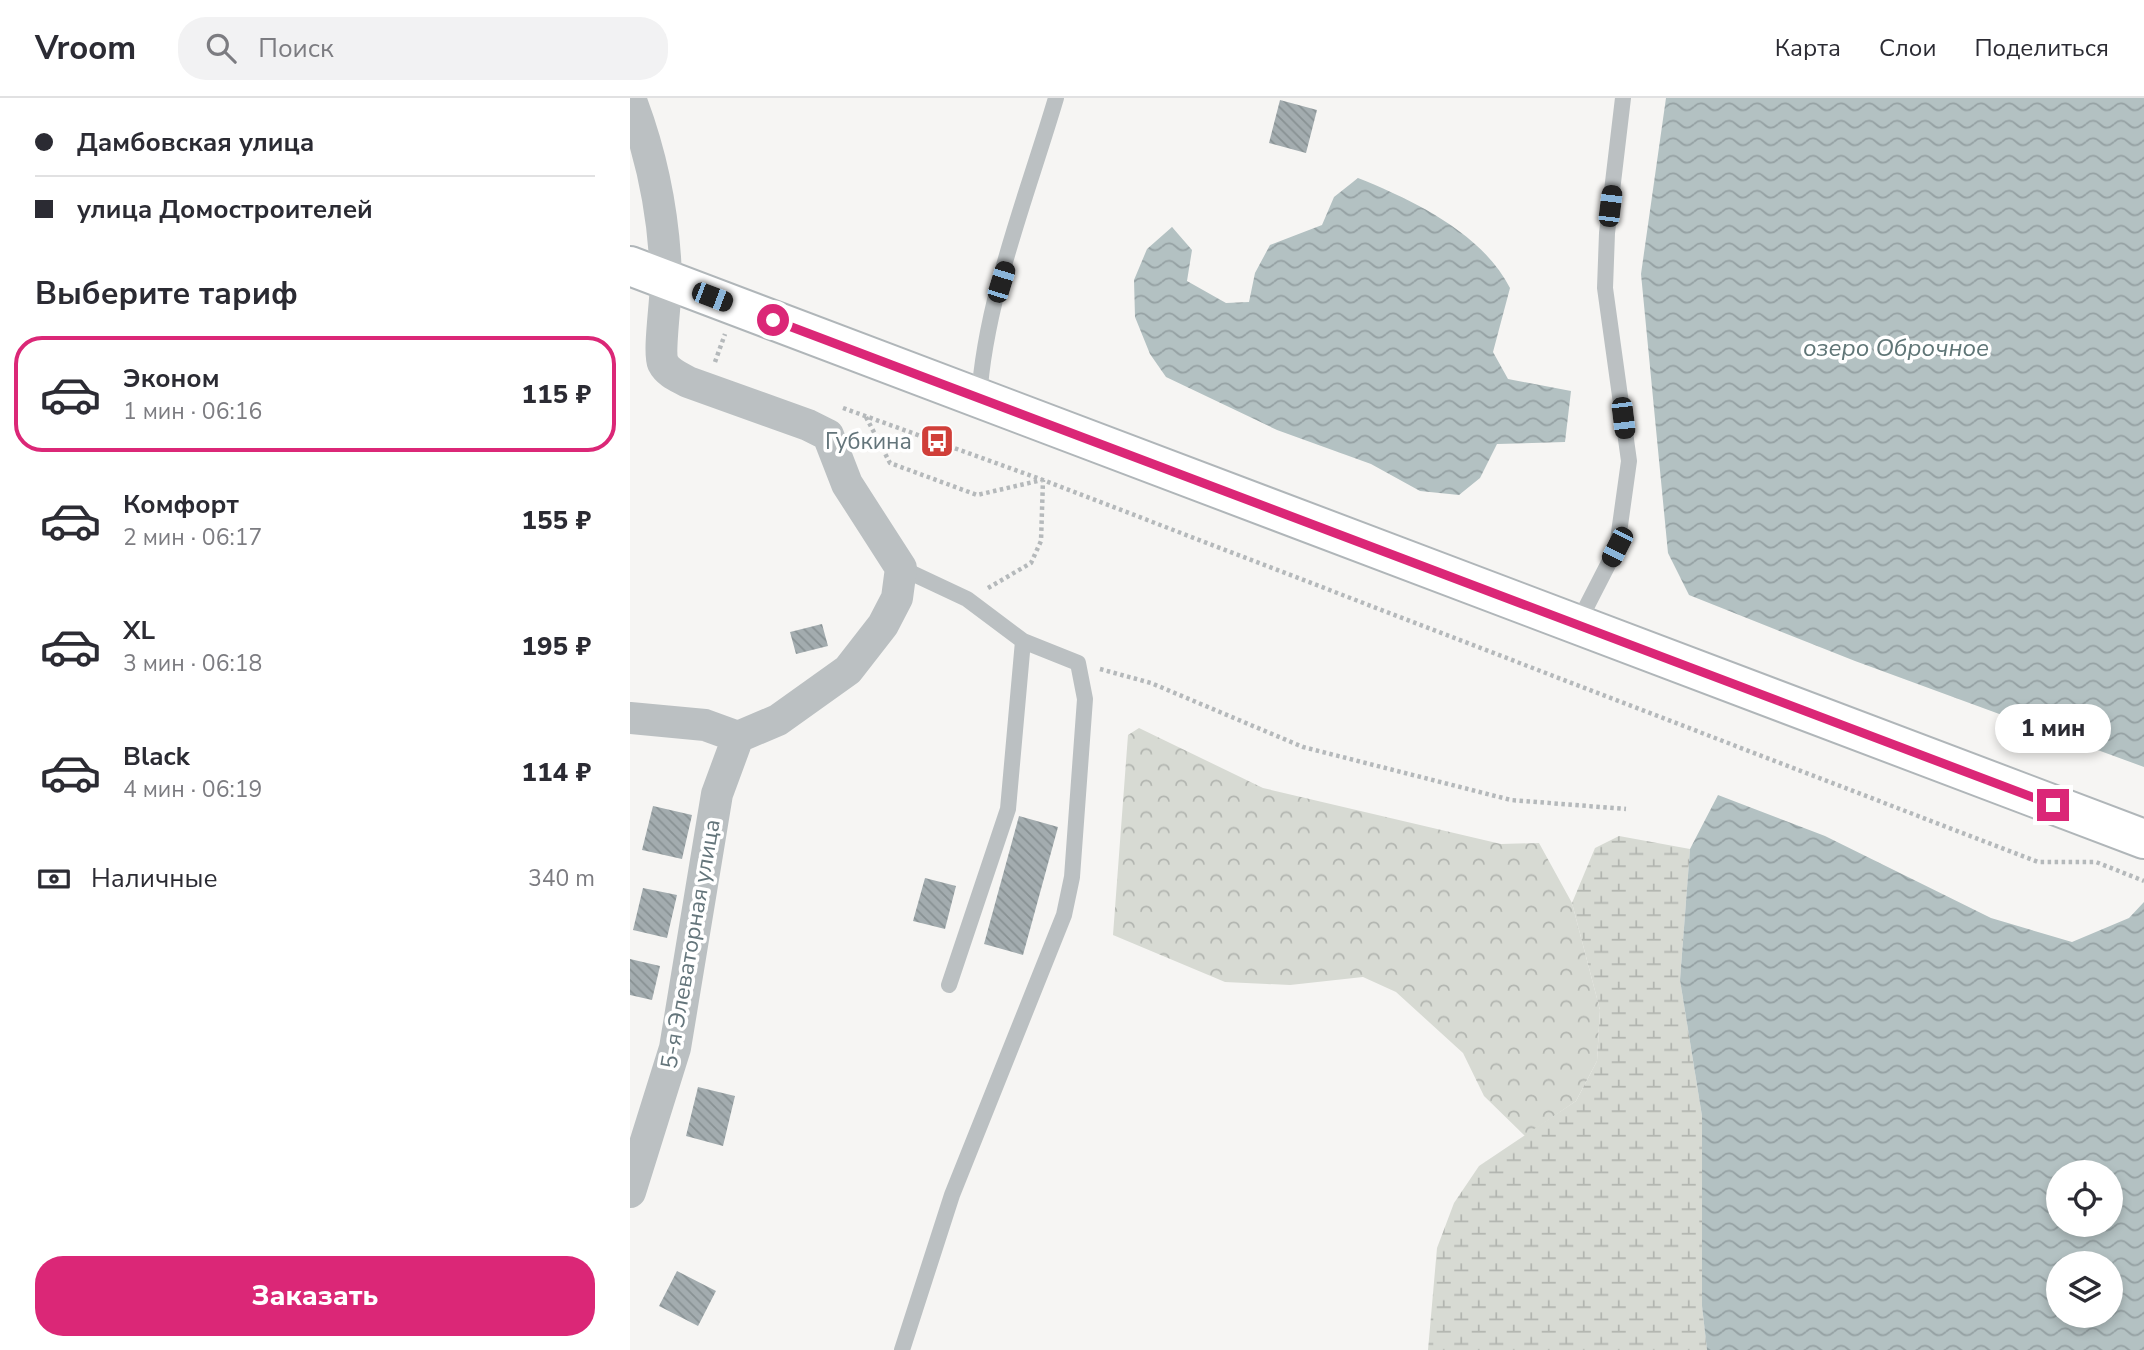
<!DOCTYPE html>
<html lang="ru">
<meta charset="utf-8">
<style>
:root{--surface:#fff;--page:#f2f2f3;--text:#2b2b33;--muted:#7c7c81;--line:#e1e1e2;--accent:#db2777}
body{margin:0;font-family:"Nunito Sans",sans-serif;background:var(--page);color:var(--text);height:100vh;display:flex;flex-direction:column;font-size:26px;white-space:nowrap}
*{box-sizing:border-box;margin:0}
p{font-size:23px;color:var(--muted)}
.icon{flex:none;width:38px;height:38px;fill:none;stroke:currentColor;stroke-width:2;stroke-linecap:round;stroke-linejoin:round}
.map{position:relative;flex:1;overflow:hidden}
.details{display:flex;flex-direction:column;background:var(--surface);width:630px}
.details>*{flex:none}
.top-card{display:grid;align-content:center;height:154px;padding:0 35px;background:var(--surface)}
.controls{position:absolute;left:1416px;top:1062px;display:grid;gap:14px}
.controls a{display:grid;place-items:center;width:77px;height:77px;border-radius:50%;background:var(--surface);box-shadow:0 4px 10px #0003;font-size:35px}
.end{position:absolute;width:32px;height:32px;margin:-16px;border:9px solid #db2777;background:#fff;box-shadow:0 0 0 4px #fff}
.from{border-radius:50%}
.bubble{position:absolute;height:49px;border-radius:24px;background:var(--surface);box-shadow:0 4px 10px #0003;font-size:23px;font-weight:800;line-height:49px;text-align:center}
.car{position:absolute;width:21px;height:42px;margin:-21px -10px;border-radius:9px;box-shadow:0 0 5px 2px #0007;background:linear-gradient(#222 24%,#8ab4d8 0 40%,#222 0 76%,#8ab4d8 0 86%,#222 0)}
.top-card b{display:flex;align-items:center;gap:24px;height:66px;font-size:26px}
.top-card b+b{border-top:2px solid var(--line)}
.top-card i{width:18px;height:18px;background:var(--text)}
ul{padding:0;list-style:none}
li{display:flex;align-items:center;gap:21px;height:116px;margin:0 14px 10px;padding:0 21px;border:4px solid transparent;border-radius:28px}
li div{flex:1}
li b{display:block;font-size:26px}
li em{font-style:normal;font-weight:800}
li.current{border-color:var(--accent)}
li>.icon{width:63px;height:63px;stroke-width:1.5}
h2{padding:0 35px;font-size:32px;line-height:84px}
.pay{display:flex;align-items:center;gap:18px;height:77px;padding:0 35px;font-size:26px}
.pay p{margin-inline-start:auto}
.action{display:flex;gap:14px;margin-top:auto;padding:14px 35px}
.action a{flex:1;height:80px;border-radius:28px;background:var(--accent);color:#fff;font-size:28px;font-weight:800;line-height:80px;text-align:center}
header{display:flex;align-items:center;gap:42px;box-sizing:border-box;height:98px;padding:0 35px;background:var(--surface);border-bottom:2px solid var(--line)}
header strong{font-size:33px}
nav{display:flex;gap:38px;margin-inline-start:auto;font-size:24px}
.search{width:490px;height:63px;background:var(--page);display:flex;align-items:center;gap:18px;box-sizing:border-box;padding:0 24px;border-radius:28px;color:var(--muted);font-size:26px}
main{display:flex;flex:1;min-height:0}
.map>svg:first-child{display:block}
.forest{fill:url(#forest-crowns)}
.wetland{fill:url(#wetland-marsh)}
.water{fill:url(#water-waves);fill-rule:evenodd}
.building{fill:url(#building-back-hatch)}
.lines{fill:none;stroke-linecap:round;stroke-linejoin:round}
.secondary-casing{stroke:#b0b6b9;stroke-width:42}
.path{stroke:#b5b9bb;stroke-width:4.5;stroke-dasharray:3.5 3.5;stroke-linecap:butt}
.service{stroke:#bbc0c2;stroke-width:16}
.minor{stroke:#bbc0c2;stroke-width:32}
.secondary{stroke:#fff;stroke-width:38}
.route{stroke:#db2777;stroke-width:9}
.labels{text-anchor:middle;stroke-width:7;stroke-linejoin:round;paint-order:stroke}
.poi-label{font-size:23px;fill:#64757b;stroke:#fff;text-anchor:end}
.street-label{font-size:23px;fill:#64757b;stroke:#fff}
.water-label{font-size:24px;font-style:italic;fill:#5f7576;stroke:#fff}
</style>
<header>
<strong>Vroom</strong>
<div class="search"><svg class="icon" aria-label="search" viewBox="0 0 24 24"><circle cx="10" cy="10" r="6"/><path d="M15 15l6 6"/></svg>Поиск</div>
<nav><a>Карта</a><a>Слои</a><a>Поделиться</a></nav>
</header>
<main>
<section class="details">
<div class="top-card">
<b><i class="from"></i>Дамбовская улица</b>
<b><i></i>улица Домостроителей</b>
</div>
<h2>Выберите тариф</h2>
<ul>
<li class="current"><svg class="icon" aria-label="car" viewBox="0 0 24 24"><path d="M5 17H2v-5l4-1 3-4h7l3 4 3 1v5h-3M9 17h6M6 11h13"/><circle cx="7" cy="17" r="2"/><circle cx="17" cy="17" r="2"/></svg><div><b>Эконом</b><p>1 мин · 06:16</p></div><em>115 ₽</em></li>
<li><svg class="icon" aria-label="car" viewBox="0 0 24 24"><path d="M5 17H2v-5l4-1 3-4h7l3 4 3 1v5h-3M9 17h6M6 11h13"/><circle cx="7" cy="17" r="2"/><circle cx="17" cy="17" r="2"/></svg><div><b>Комфорт</b><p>2 мин · 06:17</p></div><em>155 ₽</em></li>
<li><svg class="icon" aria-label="car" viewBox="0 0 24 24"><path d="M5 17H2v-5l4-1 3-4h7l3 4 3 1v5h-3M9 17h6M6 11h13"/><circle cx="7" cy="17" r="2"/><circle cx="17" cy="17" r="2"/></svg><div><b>XL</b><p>3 мин · 06:18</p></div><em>195 ₽</em></li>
<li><svg class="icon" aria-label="car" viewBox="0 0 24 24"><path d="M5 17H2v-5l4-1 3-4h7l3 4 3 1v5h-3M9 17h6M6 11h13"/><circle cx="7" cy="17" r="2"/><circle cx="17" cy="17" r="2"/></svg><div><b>Black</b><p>4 мин · 06:19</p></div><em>114 ₽</em></li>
</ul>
<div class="pay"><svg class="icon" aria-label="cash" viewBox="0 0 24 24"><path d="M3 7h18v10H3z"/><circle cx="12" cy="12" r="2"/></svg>Наличные<p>340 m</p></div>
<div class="action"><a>Заказать</a></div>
</section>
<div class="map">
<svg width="1514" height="1252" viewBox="0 0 1514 1252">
<defs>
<pattern id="forest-crowns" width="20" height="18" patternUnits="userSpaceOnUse" patternTransform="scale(1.75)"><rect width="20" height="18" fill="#d7dad3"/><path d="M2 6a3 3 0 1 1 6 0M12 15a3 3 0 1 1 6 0" fill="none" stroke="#b2b5b0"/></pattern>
<pattern id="wetland-marsh" width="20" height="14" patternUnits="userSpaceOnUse" patternTransform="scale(1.75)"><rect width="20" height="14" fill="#d7dad3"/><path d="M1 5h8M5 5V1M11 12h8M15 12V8" fill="none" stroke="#b2b5b0"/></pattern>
<pattern id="water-waves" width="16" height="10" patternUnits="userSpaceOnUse" patternTransform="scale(1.75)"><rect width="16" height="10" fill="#b3c1c2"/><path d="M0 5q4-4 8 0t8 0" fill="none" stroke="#95a1a3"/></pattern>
<pattern id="building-back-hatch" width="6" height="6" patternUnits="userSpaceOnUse" patternTransform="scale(1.75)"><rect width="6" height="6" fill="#a3acaf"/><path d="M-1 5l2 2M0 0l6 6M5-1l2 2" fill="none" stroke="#889193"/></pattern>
</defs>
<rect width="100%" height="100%" fill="#f6f5f3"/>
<path class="forest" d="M509,630l124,60 238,56 38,-1 33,60 28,107 -3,51 -21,40 -51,35 -41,-40 -21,-43 -67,-61 -33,-15 -73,8 -65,-3 -112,-47 15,-200z"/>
<path class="wetland" d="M989,738l71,13 -10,131 22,136v190l5,44h-279l9,-102 17,-45 25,-37 97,-65 21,-40 3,-51 -28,-107 23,-55z"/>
<path class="water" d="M1036,0h478v669l-289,-106 -166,-66 -21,-42 -27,-279z
M728,80c55,22 124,55 152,110l-17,64 15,27 63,12 -6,51 -68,2 -17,34 -21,17 -39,-4 -49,-27 -94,-34 -111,-53 -16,-23 -15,-37 -1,-37 13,-31 25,-22 20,23 -5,31 39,22 23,-1 6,-29 15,-28 52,-20 12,-28z
M1088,697l107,41 166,82 81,24 57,-24 15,-16v448h-437l-5,-44v-190l-22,-136 10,-131zM1480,1074v53h-52v-53zM1428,1166h52v52h-52z"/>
<path class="building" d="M650,2l37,10 -11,43 -37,-10z
M192,526l6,22 -32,8 -6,-22z
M23,708l39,9 -10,44 -40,-9z
M389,718l39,11 -35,128 -39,-11z
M295,780l31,8 -11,43 -32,-8z
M13,790l34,7 -10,43 -34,-8z
M0,861l30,7 -8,34 -22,-5z
M68,989l37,9 -12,50 -37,-10z
M47,1173l39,20 -18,35 -39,-20z"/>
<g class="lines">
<g class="secondary-casing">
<path id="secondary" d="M0,168l1514,573"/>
</g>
<path class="path" d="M85,264l10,-28
M213,310l200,72 995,382h58l48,19
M236,319l24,46 87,32 65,-15
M358,490l43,-25 10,-22 2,-61
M470,571l51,14 152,64 208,53 115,9"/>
<path class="service" d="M349,301c6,-99 49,-206 77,-301
M271,470l66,31 56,42 55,22 7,36 -13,178 -8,38 -112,280 -50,155
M947,527l40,-78 12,-86 -24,-173 2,-55 16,-135
M319,887l59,-176 15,-168"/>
<path class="minor" d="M0,620l75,7 33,12 40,-17 70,-50 35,-45 14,-27 4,-30 -54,-84 -19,-49 -20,-10 -120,-43c-9,-5 -20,-9 -25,-19 -5,-12 4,-68 3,-86 -2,-61 -14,-122 -36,-179
M0,1094l45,-144 42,-254 21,-57"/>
<use href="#secondary" class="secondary"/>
</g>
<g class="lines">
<path class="route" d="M143,222l1280,485"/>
</g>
<defs>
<g id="bus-square" transform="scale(1.75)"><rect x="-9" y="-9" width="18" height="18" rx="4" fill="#d03f39" stroke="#fff"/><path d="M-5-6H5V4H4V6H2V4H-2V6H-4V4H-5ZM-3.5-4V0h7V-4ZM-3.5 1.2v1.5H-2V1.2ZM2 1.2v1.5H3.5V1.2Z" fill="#fff"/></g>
</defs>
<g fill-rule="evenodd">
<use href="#bus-square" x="307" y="343"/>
</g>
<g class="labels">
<g class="poi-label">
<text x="282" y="351">Губкина</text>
</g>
<g class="street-label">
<text transform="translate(60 846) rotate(-80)" y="8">5-я Элеваторная улица</text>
</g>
<g class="water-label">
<text x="1266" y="258">озеро Оброчное</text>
</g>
</g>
</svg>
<div class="controls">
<a><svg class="icon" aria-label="locate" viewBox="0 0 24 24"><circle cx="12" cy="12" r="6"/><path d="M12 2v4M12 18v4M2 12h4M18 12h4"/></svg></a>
<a><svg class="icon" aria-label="layers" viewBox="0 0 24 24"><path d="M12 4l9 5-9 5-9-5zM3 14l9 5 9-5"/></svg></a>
</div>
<i class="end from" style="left:143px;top:222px"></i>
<i class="end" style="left:1423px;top:707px"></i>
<div class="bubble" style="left:1365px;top:606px;width:116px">1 мин</div>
<i class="car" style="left:980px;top:108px;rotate:7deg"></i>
<i class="car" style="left:371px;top:184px;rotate:17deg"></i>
<i class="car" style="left:82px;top:199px;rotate:111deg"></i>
<i class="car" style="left:993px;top:320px;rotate:173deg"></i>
<i class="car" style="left:987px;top:449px;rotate:207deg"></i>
</div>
</main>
